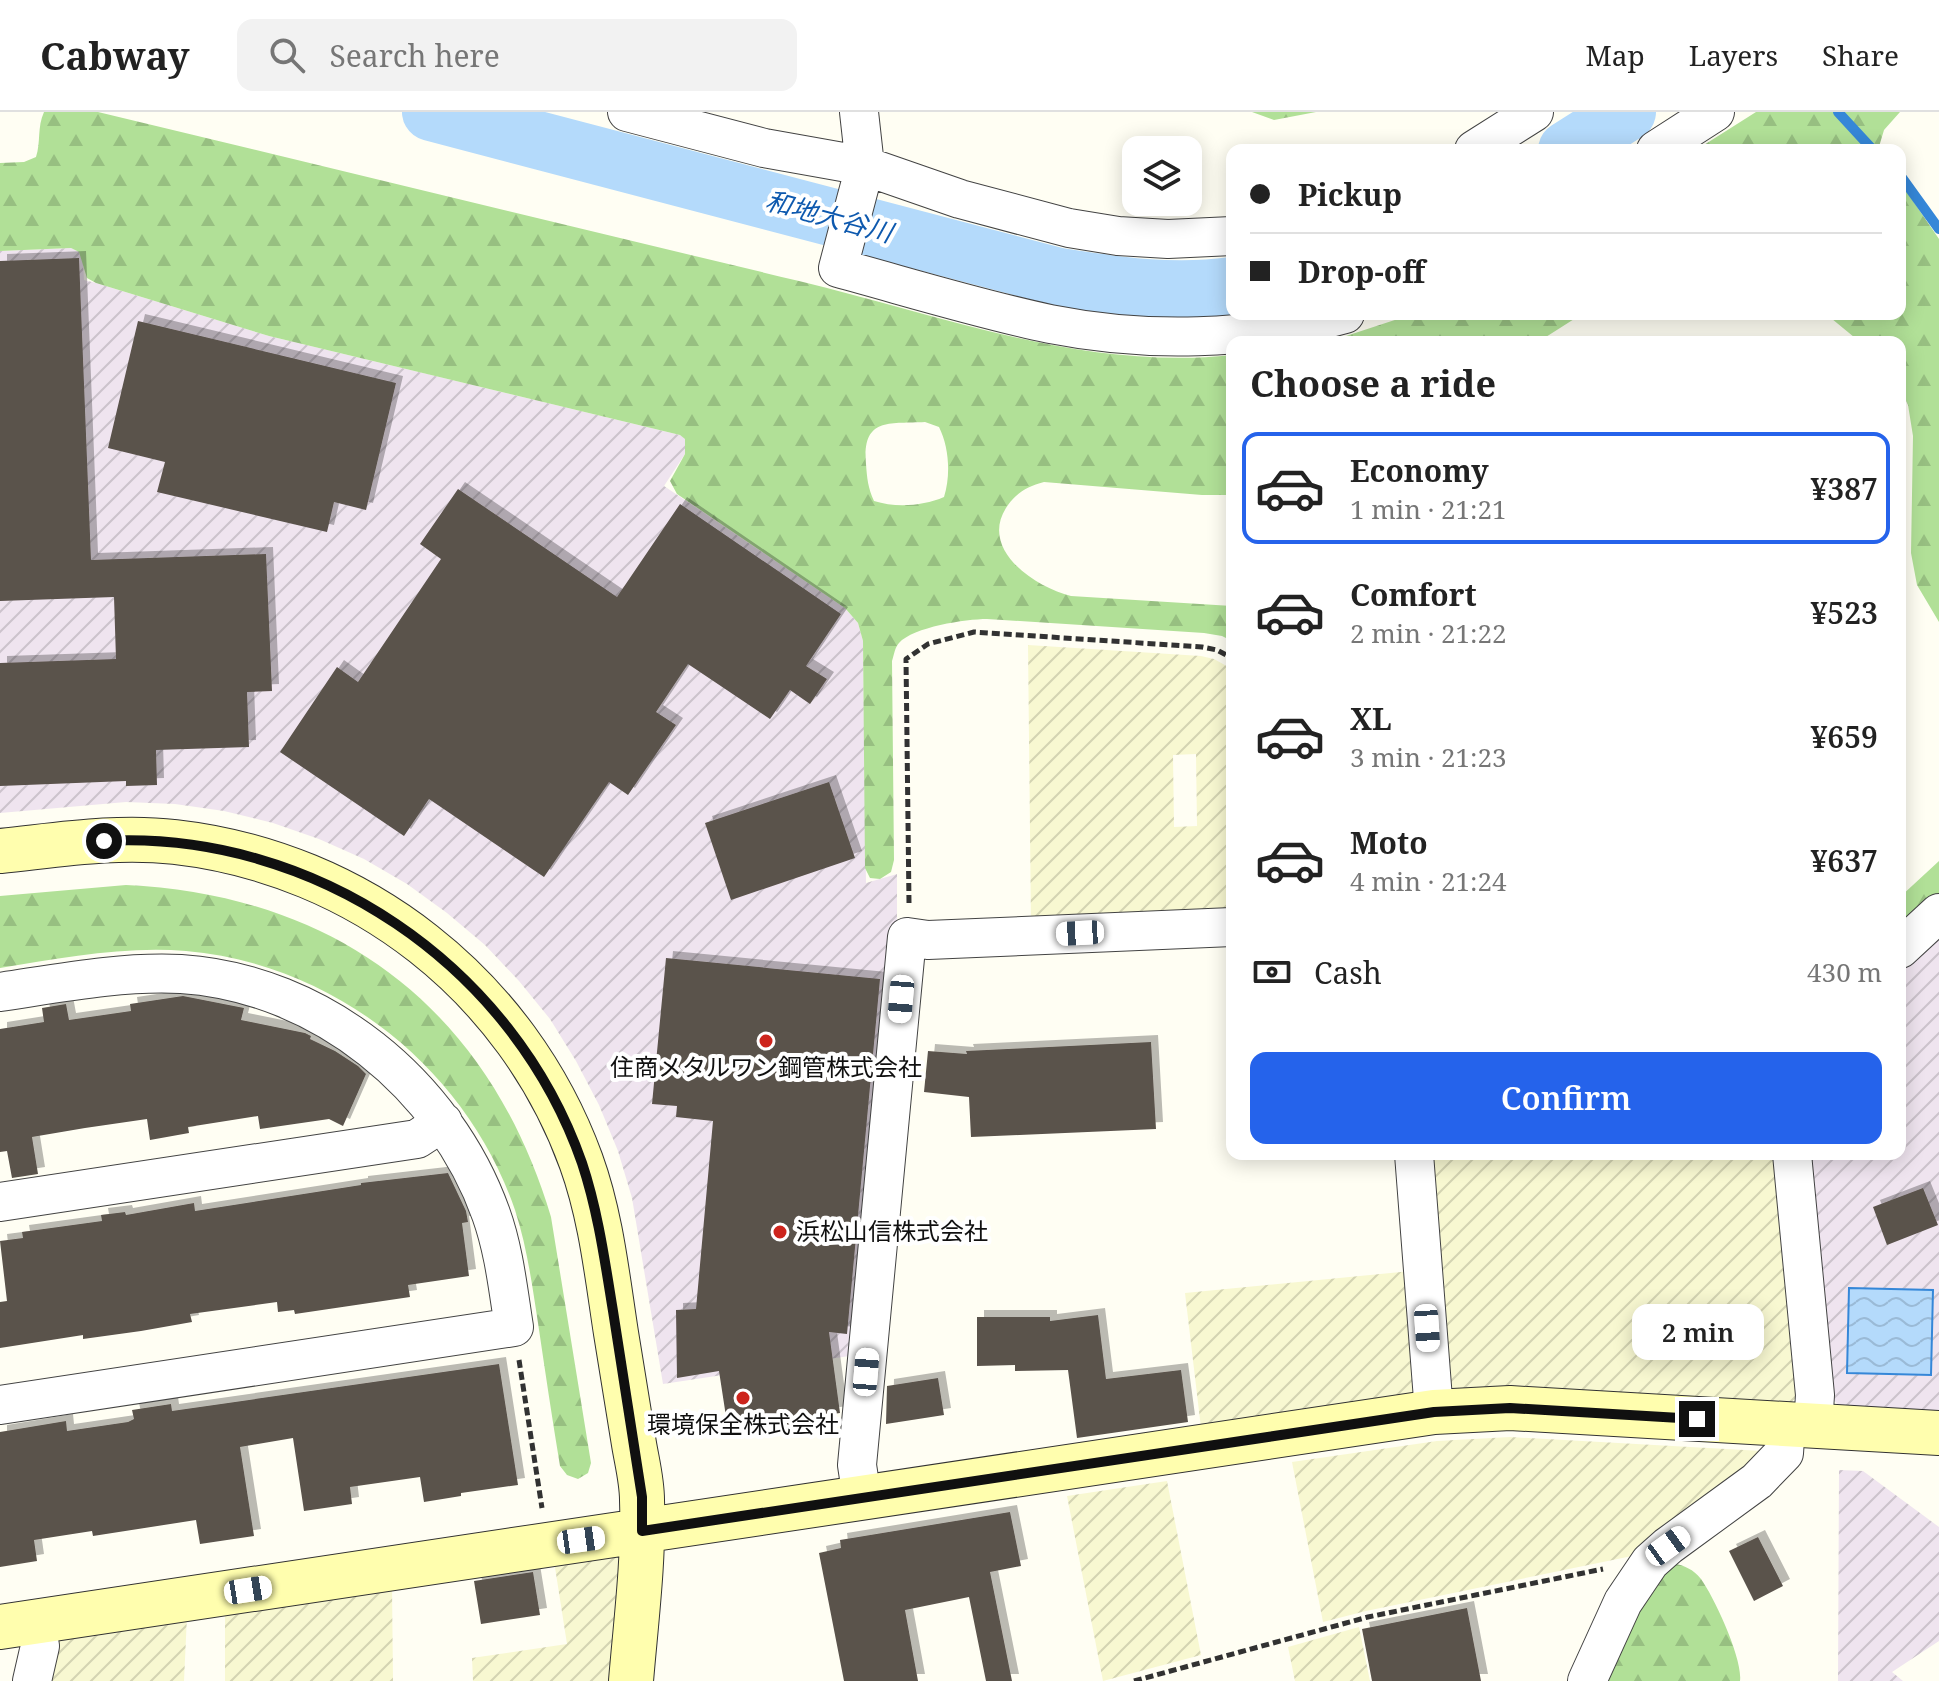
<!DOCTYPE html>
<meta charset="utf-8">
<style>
:root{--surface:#fff;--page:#f2f2f2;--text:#222;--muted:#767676;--line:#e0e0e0;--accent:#2563eb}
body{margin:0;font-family:"Noto Serif","Noto Sans JP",serif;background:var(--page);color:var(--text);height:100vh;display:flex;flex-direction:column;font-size:30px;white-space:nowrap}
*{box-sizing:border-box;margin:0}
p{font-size:26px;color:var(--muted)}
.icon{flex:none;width:44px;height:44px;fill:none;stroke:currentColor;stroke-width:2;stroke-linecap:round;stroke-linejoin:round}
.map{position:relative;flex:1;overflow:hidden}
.side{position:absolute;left:1226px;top:224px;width:680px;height:824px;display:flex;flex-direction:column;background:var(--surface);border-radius:16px;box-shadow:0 4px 20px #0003}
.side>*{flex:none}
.banner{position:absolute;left:1226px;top:32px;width:680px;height:176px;border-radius:16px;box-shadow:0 4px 20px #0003;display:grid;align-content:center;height:176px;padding:0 24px;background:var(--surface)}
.buttons{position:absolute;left:1122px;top:24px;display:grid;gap:16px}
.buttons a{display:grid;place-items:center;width:80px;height:80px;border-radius:16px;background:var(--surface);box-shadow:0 4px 20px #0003;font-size:40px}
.end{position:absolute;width:36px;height:36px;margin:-18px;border:10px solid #101010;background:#fff;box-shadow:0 0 0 4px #fff}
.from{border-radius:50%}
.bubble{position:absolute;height:56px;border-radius:16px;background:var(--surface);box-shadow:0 4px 20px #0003;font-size:26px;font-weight:600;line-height:56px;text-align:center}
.car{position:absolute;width:24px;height:48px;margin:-24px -12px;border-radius:10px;box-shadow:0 0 6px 2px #0007;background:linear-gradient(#fff 24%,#345 0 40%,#fff 0 76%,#345 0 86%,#fff 0)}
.banner b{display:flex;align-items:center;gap:28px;height:76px;font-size:30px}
.banner b+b{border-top:2px solid var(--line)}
.banner i{width:20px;height:20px;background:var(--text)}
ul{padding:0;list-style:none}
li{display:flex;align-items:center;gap:24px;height:112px;margin:0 16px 12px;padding:0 8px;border:4px solid transparent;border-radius:16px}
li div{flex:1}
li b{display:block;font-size:30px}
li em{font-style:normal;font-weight:600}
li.on{border-color:var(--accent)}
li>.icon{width:72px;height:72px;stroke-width:1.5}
h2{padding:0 24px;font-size:36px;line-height:96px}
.pay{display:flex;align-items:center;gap:20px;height:88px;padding:0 24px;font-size:30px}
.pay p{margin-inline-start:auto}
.cta{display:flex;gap:16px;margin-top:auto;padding:16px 24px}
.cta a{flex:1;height:92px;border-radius:16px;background:var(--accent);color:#fff;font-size:32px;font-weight:600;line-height:92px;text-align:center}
header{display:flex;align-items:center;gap:48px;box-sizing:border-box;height:112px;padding:0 40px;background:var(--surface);border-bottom:2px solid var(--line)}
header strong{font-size:38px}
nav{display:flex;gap:44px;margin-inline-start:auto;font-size:28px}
.search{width:560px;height:72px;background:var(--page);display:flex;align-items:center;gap:20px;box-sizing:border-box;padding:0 28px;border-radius:16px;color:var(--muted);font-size:30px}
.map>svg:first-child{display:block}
.industrial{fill:url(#industrial-furrows)}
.farmland{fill:url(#farmland-furrows);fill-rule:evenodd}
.forest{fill:url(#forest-firs);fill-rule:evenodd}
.water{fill:url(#water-waves);stroke:#3587d8;stroke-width:2}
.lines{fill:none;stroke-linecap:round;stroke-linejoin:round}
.stream{stroke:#3587d8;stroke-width:10}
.river{stroke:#b4dafb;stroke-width:58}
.building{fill:#5a524b;filter:url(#shadow)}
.street-casing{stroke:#434343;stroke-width:40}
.secondary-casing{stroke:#323232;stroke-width:46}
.path{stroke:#323232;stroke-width:5;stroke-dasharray:8 4;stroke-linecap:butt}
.street{stroke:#fff;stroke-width:38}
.secondary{stroke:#fffeae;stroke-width:44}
.route{stroke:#101010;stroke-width:10}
.poi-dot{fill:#cd241c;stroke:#fff;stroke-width:3}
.labels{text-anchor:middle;stroke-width:8;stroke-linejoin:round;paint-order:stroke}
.poi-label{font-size:24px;fill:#101010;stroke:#fff}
.water-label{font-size:26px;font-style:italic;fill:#0e59ae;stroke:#fff}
</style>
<header>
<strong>Cabway</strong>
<div class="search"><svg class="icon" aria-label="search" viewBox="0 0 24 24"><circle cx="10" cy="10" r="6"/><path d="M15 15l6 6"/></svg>Search here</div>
<nav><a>Map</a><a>Layers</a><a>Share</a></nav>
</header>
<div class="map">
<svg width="1939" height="1569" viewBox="0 0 1939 1569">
<defs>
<pattern id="industrial-furrows" width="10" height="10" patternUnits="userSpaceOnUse" patternTransform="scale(2)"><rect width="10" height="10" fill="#efe4ef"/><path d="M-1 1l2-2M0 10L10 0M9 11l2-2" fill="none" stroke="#ccc3cc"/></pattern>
<pattern id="farmland-furrows" width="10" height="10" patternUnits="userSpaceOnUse" patternTransform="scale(2)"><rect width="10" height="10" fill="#f8f8d1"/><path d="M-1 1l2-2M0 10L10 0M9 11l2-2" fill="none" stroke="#d4d4b2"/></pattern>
<pattern id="forest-firs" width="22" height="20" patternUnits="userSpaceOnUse" patternTransform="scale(2)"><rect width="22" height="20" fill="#b1e097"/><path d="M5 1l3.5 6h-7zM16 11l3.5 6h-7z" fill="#97bf81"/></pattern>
<pattern id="water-waves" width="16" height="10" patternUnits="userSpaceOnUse" patternTransform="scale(2)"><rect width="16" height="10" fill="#b4dafb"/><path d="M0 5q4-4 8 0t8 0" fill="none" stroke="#9abad6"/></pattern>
<filter id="shadow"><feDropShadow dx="7" dy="-7" stdDeviation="0" flood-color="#0004"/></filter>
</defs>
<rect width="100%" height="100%" fill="#fffef3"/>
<path class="industrial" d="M71,136l8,4 4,10 1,18 12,3 173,53 411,99 6,4 -1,15 -21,32 181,122 13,15 5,18 3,242 31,-9v44l-41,437 -193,29 -31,-186 -14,-47 -19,-46 -23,-44 -26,-42 -31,-38 -34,-36 -38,-32 -40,-29 -43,-25 -45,-20 -46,-16 -49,-12 -49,-7 -49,-2 -126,11v-562z
M1939,820v482l-97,-6 -13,-12 -23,-242h94v-185z
M1839,1358l24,1 76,56v114l-47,31 11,9h-65z"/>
<path class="farmland" d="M1028,533l173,11 13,3 18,10v246l-201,9zM1196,642l1,72 -23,1 -1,-72z
M1426,1042h352l22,240 -11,11 -336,-13 -10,-9z
M1411,1159l8,115 -8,10 -210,32 -16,-135z
M1510,1325l252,14 -14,19 -111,85 -271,56 -43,11 -31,-160 145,-21z
M1167,1369l34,174 -98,26 -36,-185z
M616,1439l9,9 -11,121h-141l-1,-23 95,-14 -13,-83z
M392,1473l1,96h-168v-71z
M187,1504l-3,65h-139l7,-35 12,-12z
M1359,1515l11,54h-75l-7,-34z"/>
<path class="forest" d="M44,0h54c233,56 467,113 701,169 141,34 285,90 433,74v140h-30l-158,-13c-16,4 -26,10 -36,23 -31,43 26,82 63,91l161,10v35l-10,-5 -18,-3 -217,-14c-21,0 -74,8 -88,24 -4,4 -5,12 -7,18l2,199 -3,12 -11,7 -10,-1 -5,-10 -2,-227 -5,-18 -13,-15 -168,-114 -7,-13 15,-27v-15l-5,-4 -411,-99 -173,-53 -9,-5 -8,-26 -8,-4 -71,3v-88l24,-1 12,-5c5,-15 1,-30 8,-45zM925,310l14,5c10,20 12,48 5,70 -21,9 -48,11 -70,4 -6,-13 -7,-23 -8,-37 -4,-47 23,-40 59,-42z
M1252,0h64l-42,8z
M1756,0h144l-16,18 -6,20h-182z
M1900,70l39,57v383l-22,-37 -6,-32 2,-117 -5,-31 -8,-17v-46h-40l-34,-28h74z
M1413,202h169l-44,28h-219l27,-6z
M1939,749v32l-39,37v-33z
M126,773c214,10 364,127 425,332l40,246 -3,10 -10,6 -11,-4 -7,-9c-8,-48 -15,-96 -22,-143 -6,-39 -11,-76 -23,-113 -48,-141 -180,-246 -329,-259 -62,-5 -124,7 -186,17v-72z
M1673,1451c12,3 20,6 28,16 13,18 42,80 39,102h-137l33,-73z"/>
<path class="water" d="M1849,1176l84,2 -2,85 -84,-2z"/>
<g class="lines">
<path class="stream" d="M1838,0l35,38
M1900,63l39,54"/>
<path class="river" d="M431,0l628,165c57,9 115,17 173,9
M1567,38l60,-38"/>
</g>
<path class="building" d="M79,146l12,302 175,-6 6,137 -25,1 2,55 -93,3 1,35 -31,1v-5l-126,5v-123l116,-4 -2,-62 -114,4v-340z
M138,209l258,62 -30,127 -32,-8 -7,30 -170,-40 8,-30 -57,-14z
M458,377l159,108 63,-93 161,110 -35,52 21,13 -17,25 -20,-14 -20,29 -82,-55 -32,48 20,13 -48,70 -19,-13 -65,95 -115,-78 -25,37 -124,-84 57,-85 21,15 83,-123 -21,-15z
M829,670l26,76 -124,42 -26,-77z
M666,846l214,21 -33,355 -18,-2 11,81 -43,6 1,7 -69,10 -10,-65 -42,7 -1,-68 20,-1 17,-188 -37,-4 1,-11 -25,-2z
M183,884l61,12 -3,12 64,13 6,3 -1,3 25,12 23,15 8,8 -23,52 -14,-7 -69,10 -2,-13 -70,11 1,6 -39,7 -3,-21 -62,9 -53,9 6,37 -26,4 -5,-27 -7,1v-123l44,-7 -2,-14 24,-4 3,16 62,-9 -1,-7z
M1151,930l5,87 -185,8 -2,-40 -45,-5 4,-41 39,3 -1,-3z
M448,1061l18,38 2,11 -6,1 7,53 -61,9 2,12 -115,17 -1,-4 -16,2 -1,-10 -87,12 2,8 -51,9 -58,8v-4l-83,13v-46l7,-1 -7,-60 23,-3 -1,-6 80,-11 -1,-6 24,-3 1,3 68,-12 1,8 166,-26v-2z
M1923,1076l15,37 -51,20 -14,-38z
M1098,1203l8,64 75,-9 7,52 -111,16 -9,-68 -53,1v-6l-38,1v-49h73v4z
M499,1252l19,121 -57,8v3l-37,6 -4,-25 -70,10 2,17 -48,7 -11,-73 -53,9 14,89 -54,8 -4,-24 -103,16 -1,-5 -58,9 3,21 -37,6v-135l66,-11 1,10 61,-9 6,-3 -2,-9 39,-6 1,7z
M938,1266l6,37 -58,9 1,-38z
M1010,1400l11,54 -31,6 22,109h-26l-17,-84 -64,13 13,71h-74l-25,-128 22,-5 -1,-8z
M1758,1425l25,49 -29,15 -25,-50z
M533,1460l7,43 -59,9 -7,-43z
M1467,1496l14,73h-109l-10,-52z"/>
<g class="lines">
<g class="street-casing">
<path id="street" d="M627,0l137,36 101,18 95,33 109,29 49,8 50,3 64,-3
M859,0l6,54 -27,102c70,19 141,41 212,56 96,19 200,17 295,-10
M1474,38l60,-38
M1656,38l59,-38
M1900,837l39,-36
M0,880c60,-9 120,-21 181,-18 140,9 264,111 310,240 13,36 17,75 23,113l-514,78
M1414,1042l20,258
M1792,1042l23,241 -2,31
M0,1090l417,-63 26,-17
M862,1386l-5,-33 50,-528 21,3 304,-13
M32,1569l8,-35 -4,-24
M1587,1569l36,-79 27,-40 18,-16 89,-65 27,-28 2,-29"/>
</g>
<g class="secondary-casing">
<path id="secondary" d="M0,739c58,-6 116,-16 175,-9 185,21 342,144 406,319 20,55 26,114 35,172 6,37 12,74 18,111 3,18 8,37 8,56 2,60 -6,121 -11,181
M0,1515l1434,-215 76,-4 429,25"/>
</g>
<path class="path" d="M909,791l-3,-244 22,-15 46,-12 228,15 15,3 15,8
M519,1248l23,148
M1134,1569l234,-64 235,-48"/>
<use href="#street" class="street"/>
<use href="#secondary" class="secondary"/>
</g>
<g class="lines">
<path class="route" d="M104,729c210,-11 409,124 478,322 16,48 23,99 31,148 10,62 19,124 29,186v34l792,-119 76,-4 187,11"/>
</g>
<g class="poi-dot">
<circle cx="766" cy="929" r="8"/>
<circle cx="780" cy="1120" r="8"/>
<circle cx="743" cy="1286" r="8"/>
</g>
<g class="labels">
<g class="poi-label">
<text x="766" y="964">住商メタルワン鋼管株式会社</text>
<text x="796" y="1128" text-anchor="start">浜松山信株式会社</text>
<text x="743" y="1321">環境保全株式会社</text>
</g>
<g class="water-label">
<text transform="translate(829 105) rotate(15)" y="9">和地大谷川</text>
</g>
</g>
</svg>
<div class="buttons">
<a><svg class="icon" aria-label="layers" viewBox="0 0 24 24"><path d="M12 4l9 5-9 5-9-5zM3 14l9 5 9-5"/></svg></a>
</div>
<i class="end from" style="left:104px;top:729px"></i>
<i class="end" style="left:1697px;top:1307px"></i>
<div class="bubble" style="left:1632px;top:1192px;width:132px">2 min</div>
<i class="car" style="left:1080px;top:821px;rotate:267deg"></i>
<i class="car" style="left:901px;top:887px;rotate:185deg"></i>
<i class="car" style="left:1427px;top:1216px;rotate:176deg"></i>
<i class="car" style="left:866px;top:1260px;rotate:5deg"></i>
<i class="car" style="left:581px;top:1428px;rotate:82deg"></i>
<i class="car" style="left:1668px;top:1434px;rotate:54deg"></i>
<i class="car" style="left:248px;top:1478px;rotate:81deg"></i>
<div class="banner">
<b><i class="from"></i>Pickup</b>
<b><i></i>Drop-off</b>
</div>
<section class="side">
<h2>Choose a ride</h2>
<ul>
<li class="on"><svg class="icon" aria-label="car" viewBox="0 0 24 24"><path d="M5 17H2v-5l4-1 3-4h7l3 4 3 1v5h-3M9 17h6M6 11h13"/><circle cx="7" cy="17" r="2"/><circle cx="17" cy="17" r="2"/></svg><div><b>Economy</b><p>1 min · 21:21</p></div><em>¥387</em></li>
<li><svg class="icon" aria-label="car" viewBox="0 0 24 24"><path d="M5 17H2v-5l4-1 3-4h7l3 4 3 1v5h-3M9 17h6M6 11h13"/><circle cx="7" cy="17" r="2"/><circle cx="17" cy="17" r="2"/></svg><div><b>Comfort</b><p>2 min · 21:22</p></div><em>¥523</em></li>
<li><svg class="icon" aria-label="car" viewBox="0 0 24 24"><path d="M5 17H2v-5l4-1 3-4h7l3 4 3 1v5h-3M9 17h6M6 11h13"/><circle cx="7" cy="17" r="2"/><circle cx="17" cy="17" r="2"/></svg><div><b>XL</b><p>3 min · 21:23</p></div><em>¥659</em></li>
<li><svg class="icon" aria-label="car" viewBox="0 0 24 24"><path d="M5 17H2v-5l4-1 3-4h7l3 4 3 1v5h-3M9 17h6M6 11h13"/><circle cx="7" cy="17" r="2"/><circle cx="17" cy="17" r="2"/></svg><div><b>Moto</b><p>4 min · 21:24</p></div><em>¥637</em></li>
</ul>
<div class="pay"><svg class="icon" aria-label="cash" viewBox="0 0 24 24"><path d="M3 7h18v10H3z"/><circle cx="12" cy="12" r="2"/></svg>Cash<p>430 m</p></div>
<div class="cta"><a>Confirm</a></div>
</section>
</div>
